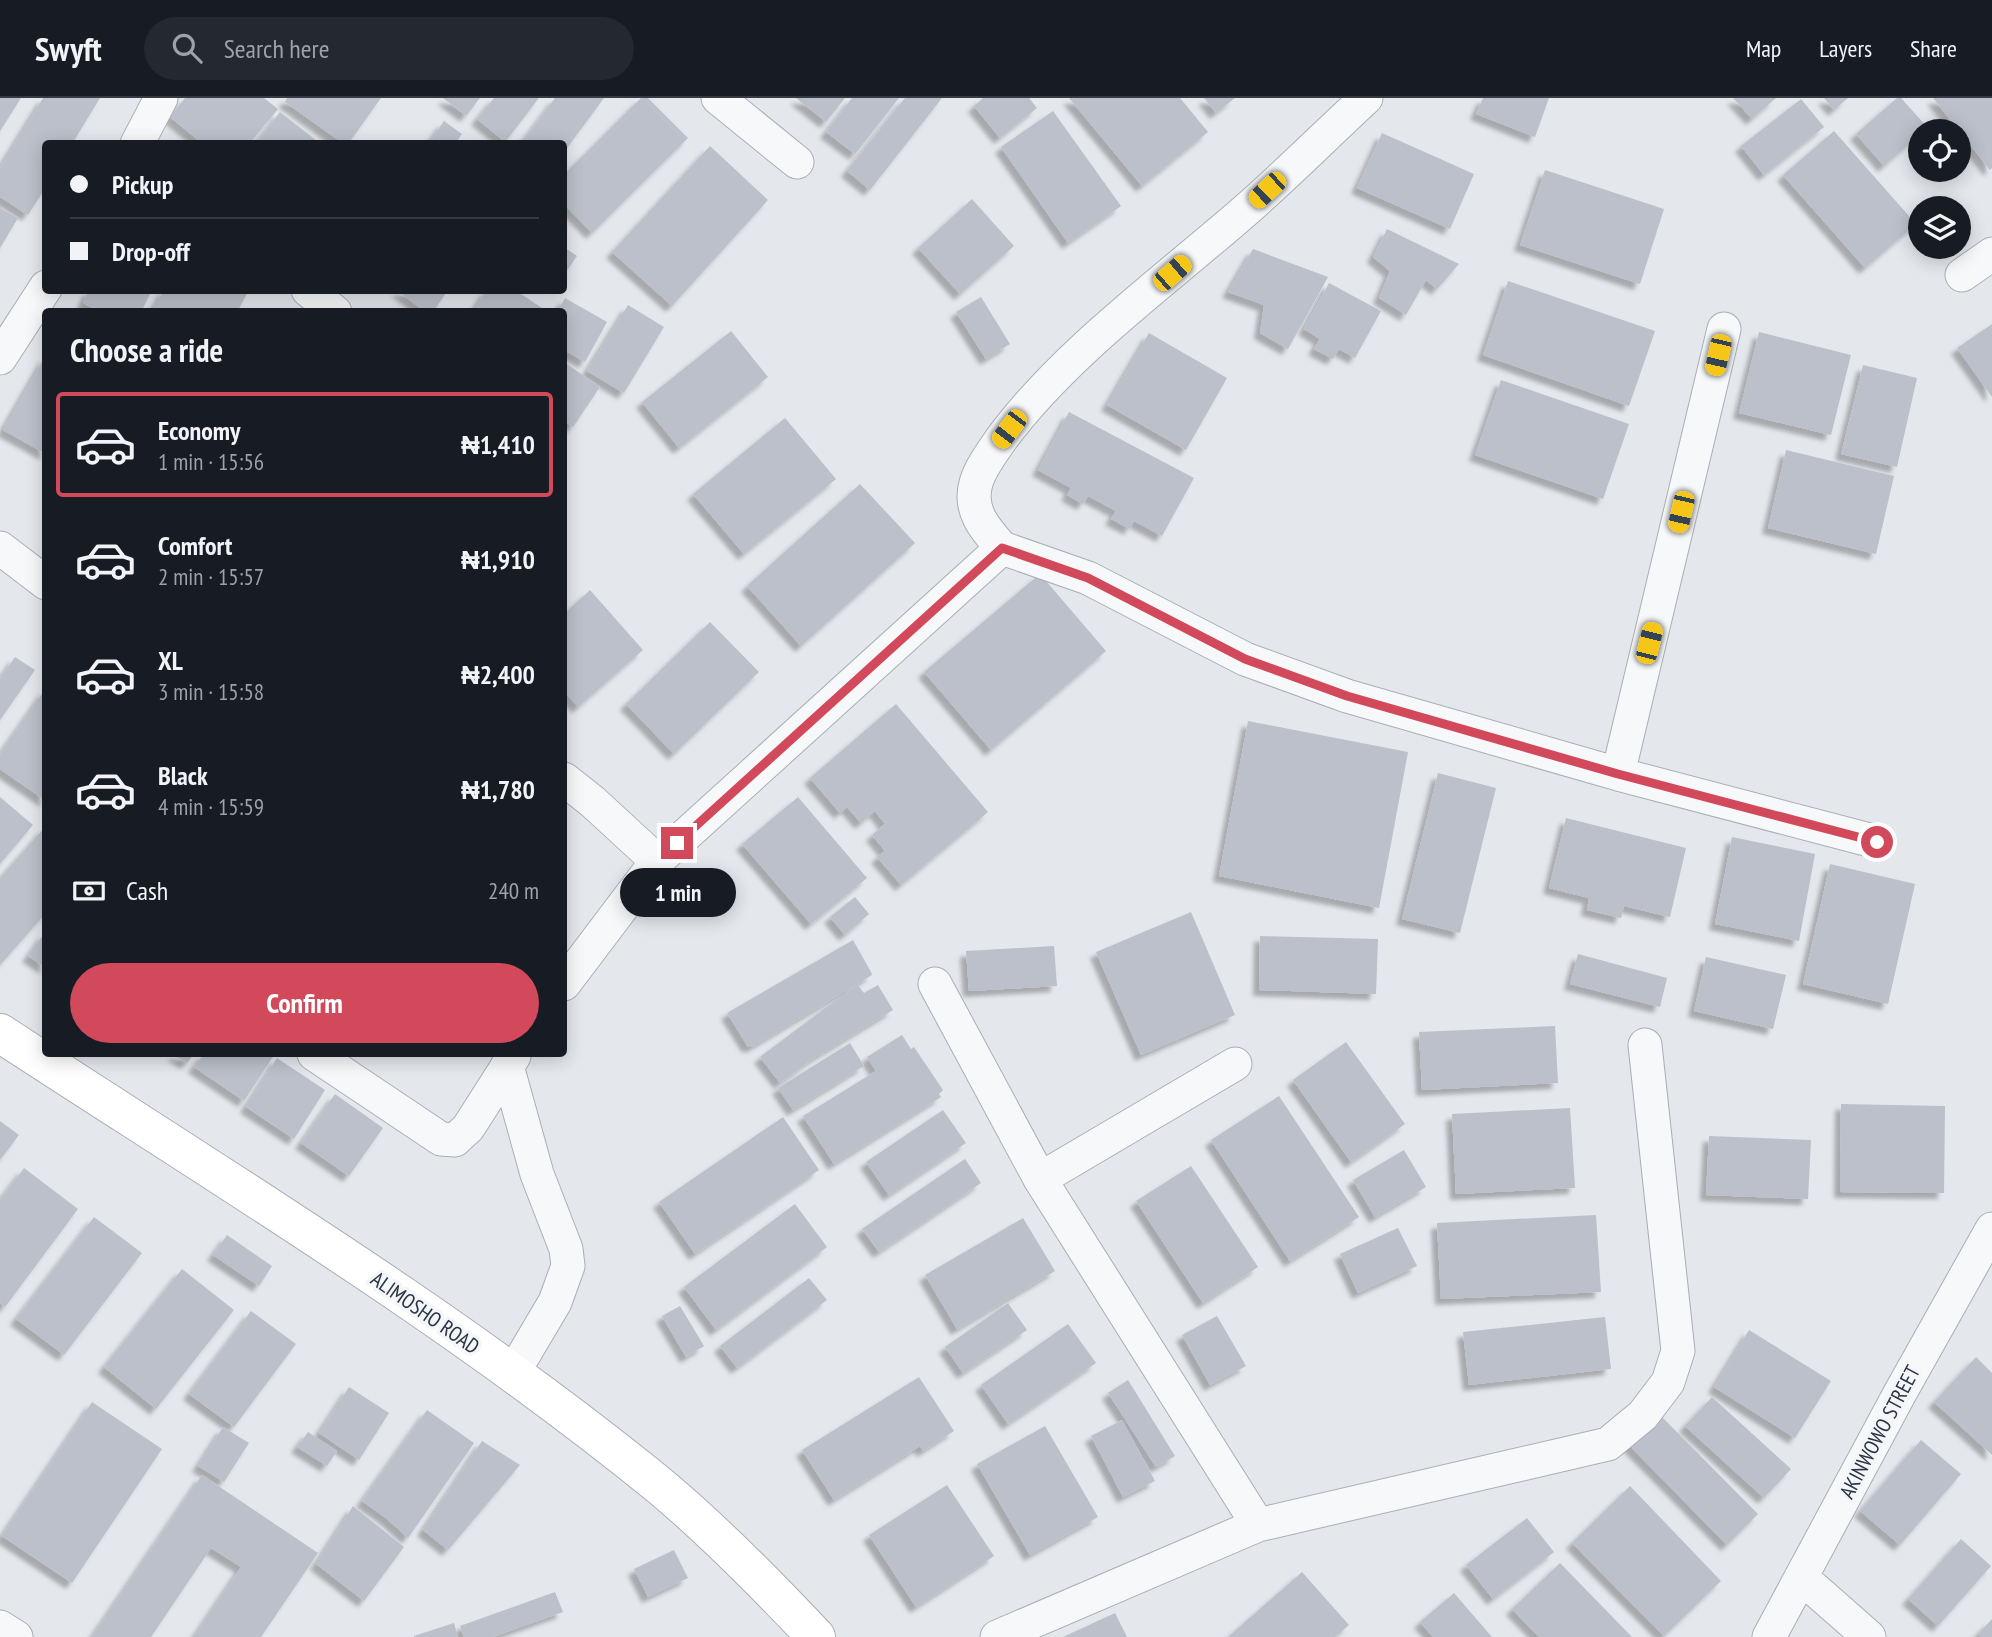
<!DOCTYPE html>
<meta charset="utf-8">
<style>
:root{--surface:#171b24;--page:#242831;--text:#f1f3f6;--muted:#9ea1a6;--line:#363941;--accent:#d1495b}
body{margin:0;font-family:"PT Sans Narrow",sans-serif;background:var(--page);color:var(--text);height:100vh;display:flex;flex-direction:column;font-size:26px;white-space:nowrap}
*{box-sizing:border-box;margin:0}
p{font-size:23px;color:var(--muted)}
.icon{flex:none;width:38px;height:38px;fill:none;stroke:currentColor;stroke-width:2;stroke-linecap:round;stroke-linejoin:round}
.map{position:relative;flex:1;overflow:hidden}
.panel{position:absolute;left:42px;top:210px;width:525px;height:749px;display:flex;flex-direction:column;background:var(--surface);border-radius:7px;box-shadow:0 4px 18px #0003}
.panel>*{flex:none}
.banner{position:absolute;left:42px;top:42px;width:525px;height:154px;border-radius:7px;box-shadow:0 4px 18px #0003;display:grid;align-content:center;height:154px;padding:0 28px;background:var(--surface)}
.buttons{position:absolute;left:1908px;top:21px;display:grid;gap:14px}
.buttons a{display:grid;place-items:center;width:63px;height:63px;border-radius:50%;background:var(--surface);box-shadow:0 4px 18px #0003;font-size:35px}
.end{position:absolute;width:32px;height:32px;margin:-16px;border:9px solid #d1495b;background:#fff;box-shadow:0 0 0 4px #fff}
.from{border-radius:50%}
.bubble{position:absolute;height:49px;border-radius:24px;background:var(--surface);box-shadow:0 4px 18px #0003;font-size:23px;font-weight:600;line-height:49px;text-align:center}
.car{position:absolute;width:21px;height:42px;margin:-21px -10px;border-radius:9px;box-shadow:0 0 5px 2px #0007;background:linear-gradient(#f5c518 24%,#345 0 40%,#f5c518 0 76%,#345 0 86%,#f5c518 0)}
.banner b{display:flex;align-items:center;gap:24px;height:66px;font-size:26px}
.banner b+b{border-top:2px solid var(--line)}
.banner i{width:18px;height:18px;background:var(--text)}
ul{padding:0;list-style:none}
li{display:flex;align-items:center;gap:21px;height:105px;margin:0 14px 10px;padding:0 14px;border:4px solid transparent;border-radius:7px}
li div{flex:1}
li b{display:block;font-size:26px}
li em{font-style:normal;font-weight:600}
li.on{border-color:var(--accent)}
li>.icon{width:63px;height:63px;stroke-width:1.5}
h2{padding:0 28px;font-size:32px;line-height:84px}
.pay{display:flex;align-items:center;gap:18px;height:77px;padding:0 28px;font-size:26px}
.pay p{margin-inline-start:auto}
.button{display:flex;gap:14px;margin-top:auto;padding:14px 28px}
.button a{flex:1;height:80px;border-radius:42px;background:var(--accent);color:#fff;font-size:28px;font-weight:600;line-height:80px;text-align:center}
header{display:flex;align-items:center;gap:42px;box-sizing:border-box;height:98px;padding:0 35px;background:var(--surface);border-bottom:2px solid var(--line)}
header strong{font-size:33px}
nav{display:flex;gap:38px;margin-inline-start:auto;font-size:24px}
.search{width:490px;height:63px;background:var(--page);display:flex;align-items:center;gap:18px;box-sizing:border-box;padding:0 24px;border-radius:38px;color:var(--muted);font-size:26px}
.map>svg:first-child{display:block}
.building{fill:#bbc0ca;filter:url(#shadow)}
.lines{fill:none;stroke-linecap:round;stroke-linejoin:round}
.minor-casing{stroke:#a9aeb7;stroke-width:35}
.secondary-casing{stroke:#a9aeb7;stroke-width:40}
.minor{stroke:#f7f8fa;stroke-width:33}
.secondary{stroke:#fff;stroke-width:38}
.route{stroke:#d1495b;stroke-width:9}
.labels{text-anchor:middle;stroke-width:7;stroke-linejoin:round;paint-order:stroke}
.street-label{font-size:21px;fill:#2b3445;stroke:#f4f6f9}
</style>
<header>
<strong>Swyft</strong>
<div class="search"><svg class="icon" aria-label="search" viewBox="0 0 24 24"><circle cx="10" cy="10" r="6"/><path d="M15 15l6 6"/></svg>Search here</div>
<nav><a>Map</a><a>Layers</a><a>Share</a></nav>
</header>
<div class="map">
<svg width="1992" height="1539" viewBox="0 0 1992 1539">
<defs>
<filter id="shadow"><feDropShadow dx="-6" dy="6" stdDeviation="2" flood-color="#0004"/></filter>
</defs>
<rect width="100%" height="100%" fill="#e4e7ec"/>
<path class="building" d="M0,0h21l-21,33z
M43,0h57l-28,46h-26v43l-18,28 -28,-18v-29z
M185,0h79l14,11 -29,35h-46l-33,-27z
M287,0h94l-33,46h-4l-59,-42z
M443,0h37l-14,18z
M494,0h45l-34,44 -28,-23z
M555,0h49l-40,54v-8h-43z
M641,0h7l40,40 -96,95 -28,-29v-29z
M796,0h49l-19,24z
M852,0h47l-44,56 -29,-22z
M905,0h37l-72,92 -23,-19z
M983,0h46l8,10 -37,30 -26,-32z
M1069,0h111l28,34 -66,54z
M1204,0h31l-19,15z
M1483,0h66l-14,39 -59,-23z
M1733,0h43l-24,21z
M1824,0h24l-14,12z
M1897,0h4l26,29 -7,4v3l-36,32 -28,-32z
M1933,0h59v70l-2,2z
M1801,1l23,28 -60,48 -23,-29z
M1053,13l68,95 -53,37 -67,-96z
M280,14l41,32h-65z
M444,23l18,13 -7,10h-27z
M1834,33l82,93 -51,44 -82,-93z
M1382,35l92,41 -24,55 -93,-41z
M710,48l58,54 -96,106 -60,-54z
M1545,72l119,39 -24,75 -120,-39z
M972,101l42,47 -54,48 -42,-46z
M0,110l18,10 -18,30z
M1387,131l72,35 -22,25 -11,-9 -20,35 -27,-17 11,-27 -17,-14z
M564,149l13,9 -13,19z
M1253,151l75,28 -40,72 -28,-16 4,-28 -36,-13z
M1508,183l147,50 -26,75 -146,-51z
M1329,185l52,28 -26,47 -16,-9 -6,10 -19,-10 6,-10 -16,-10z
M89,192h63l-11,22h-41l-17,-9z
M164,192h85l-12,22h-86z
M397,192h51l-15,22h-8z
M486,192h29l27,18 -2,4h-67z
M981,199l29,47 -24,15 -30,-47z
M565,200l42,24 -22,40 -21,-12v-38h-7z
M628,207l36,22 -40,66 -37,-22z
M1992,226v73l-35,-49z
M731,233l37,46 -89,71 -37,-46z
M1759,234l92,23 -20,80 -92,-22z
M1149,235l78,45 -41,72 -79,-45z
M46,257v99l-43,-24z
M564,264l36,25 -27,40 -9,-6z
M1863,267l54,13 -20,89 -56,-13z
M1501,282l128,44 -26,75 -128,-44z
M1069,314l125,66 -32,58 -28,-15 -4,8 -19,-10 5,-8 -28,-15 -5,8 -16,-9 4,-7 -33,-18z
M785,320l51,61 -92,75 -51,-60z
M1786,352l108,26 -18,78 -108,-26z
M860,386l55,59 -114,103 -54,-60z
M1040,476l66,77 -115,99 -67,-78z
M590,492l53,60 -65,57 -14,-16v-77z
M710,524l49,50 -85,82 -48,-50z
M15,559l20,13 -35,50v-41z
M46,590v113l-46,-32v-15z
M896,606l92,108 -87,73 -24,-28 8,-6 -13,-16 13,-11 -10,-13 -14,12 -14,-16 -7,6 -30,-35z
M1248,623l160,31 -29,156 -160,-32z
M1438,675l58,15 -36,145 -58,-14z
M0,699l33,28 -33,39z
M798,699l69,81 -56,46 -69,-80z
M1566,720l120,30 -16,69 -46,-11 -3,12 -34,-8 2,-12 -40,-10z
M46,728v87l-46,52v-87z
M1732,739l83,17 -16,87 -84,-17z
M1830,766l85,20 -27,120 -85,-20z
M855,799l14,17 -24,21 -15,-18z
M1191,814l44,103 -94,40 -45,-103z
M46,833v37l-18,-12z
M1260,838l118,3 -2,55 -117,-4z
M853,842l18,32 1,3 -15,9 7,9 14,-8 15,25 -79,48 -34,25 -20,-26 97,-73 -105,63 -1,-2 -3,2 -21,-34z
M1054,848l3,40 -88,5 -3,-40z
M1578,856l89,24 -7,29 -90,-23z
M1706,859l80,18 -13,54 -79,-18z
M1555,928l3,57 -136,7 -3,-58z
M902,937l9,14 3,-2 29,43 -4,4 2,3 -107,67 -31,-48 73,-45 -9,-14z
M1346,944l59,82 -54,38 -58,-82z
M850,945l14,23 -71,44 -15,-22z
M172,956h22l-7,9z
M204,956h68l2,1 -30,46 -50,-34z
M277,960l48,32 -31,49 -48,-32z
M335,996l48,34 -34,48 -48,-33z
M1279,998l80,121 -69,44 -79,-121z
M1841,1006l104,2 -1,87 -104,-1z
M1570,1010l5,80 -119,6 -4,-80z
M943,1012l23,33 -77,52 -23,-33z
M783,1019l36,53 -124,84 -36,-52z
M0,1023l19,14 -19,25z
M1709,1038l102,4 -3,59 -102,-4z
M1404,1052l22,37 -51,30 -22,-37z
M965,1061l16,24 -102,69 -17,-23z
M1191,1068l67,101 -55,36 -67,-102z
M24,1070l54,41 -73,98 -5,-4v-103z
M795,1106l32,43 -111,83 -32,-43z
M1596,1117l5,77 -160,7 -4,-76z
M94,1119l48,36 -78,102 -48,-36z
M1023,1120l32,53 -98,58 -32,-54z
M1398,1130l19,38 -59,27 -18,-39z
M227,1137l45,31 -13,20 -46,-31z
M182,1171l52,41 -78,99 -52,-42z
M809,1180l18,22 -90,68 -17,-22z
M1008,1205l19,27 -64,43 -18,-26z
M680,1208l24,40 -18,11 -24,-41z
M251,1213l45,33 -62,83 -45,-33z
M1217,1218l29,50 -36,19 -28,-50z
M1605,1219l6,52 -142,16 -6,-53z
M1068,1226l28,39 -88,61 -27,-39z
M1749,1232l82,51 -36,57 -81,-51z
M1976,1259l16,16v82l-58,-53z
M919,1279l35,54 -31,20 -3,-5 -86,54 -32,-50z
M1128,1282l47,76 -19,11 -48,-74z
M349,1289l40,26 -30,47 -40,-27z
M1712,1299l79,72 -27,29 -79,-72z
M92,1304l70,47 -90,134 -70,-47z
M427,1312l47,33 -66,95 -22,-20 -24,-17z
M1659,1316l99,100 -31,31 -99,-101z
M1122,1322l33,61 -32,16 -32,-61z
M1045,1328l53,91 -68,38 -53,-91z
M223,1329l26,16 -25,39 -26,-16z
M308,1334l29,19 -10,15 -30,-19z
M1921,1342l40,34 -61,71 -40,-34z
M482,1343l38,24 -72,85 -25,-20z
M202,1377l116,78 -57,84h-67l47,-70 -30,-19 -60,89h-59z
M947,1387l47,71 -78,51 -47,-72z
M1630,1388l91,95 -57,55 -92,-93z
M353,1408l51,41 -40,54 -48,-37z
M1527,1420l27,34 -61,47 -27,-34z
M1961,1441l30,27 -53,60 -30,-27z
M674,1452l14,28 -40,19 -14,-28z
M1560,1465l72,74h-93l-27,-28z
M1302,1474l47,53 -14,12h-107z
M555,1494l8,20 -70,25h-29l-4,-11z
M1454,1495l38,44h-59l-13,-15z
M1115,1515l12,24h-64z
M1992,1521v18h-11l-3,-3z
M454,1525l4,14h-44v-1z"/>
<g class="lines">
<g class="minor-casing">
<path id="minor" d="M718,0l79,64
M137,46l24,-46
M1962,177l30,-21
M308,192l27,22
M0,260l46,-71
M0,450l46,35
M1002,450c-17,-19 -34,-38 -26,-65 4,-15 17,-32 26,-45 63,-85 164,-158 244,-228 41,-36 80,-75 120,-112
M1618,676l106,-445
M564,681l29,23 64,59
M564,886l93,-123 345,-313 86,30 157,81 102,37 271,78 259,68
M935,886l105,195 218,346
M314,956l127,85 14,1 13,-12 46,-72
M507,968l30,108 29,75 2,17 -13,36 -42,71
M1040,1081l195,-115
M1802,1480l67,59
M0,1529l16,10
M997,1539l261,-112 350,-81 35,-29 25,-33 10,-31 -33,-306
M1769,1539l131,-244 92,-164"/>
</g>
<g class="secondary-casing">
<path id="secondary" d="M0,935c222,145 454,285 660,453 55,46 107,99 156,151"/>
</g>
<use href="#minor" class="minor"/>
<use href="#secondary" class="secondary"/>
</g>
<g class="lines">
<path class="route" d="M677,745l325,-295 86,30 157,81 102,37 271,78 259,68"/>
</g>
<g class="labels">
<g class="street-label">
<text transform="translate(425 1215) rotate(35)" y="7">ALIMOSHO ROAD</text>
<text transform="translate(1880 1334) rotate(-62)" y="7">AKINWOWO STREET</text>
</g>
</g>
</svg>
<div class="buttons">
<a><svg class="icon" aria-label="locate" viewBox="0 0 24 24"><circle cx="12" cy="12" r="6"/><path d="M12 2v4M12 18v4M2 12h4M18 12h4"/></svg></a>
<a><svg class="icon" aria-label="layers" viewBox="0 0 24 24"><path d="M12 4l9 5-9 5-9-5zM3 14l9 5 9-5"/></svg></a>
</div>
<i class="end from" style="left:1877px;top:744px"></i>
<i class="end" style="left:677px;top:745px"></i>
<div class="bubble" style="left:620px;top:770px;width:116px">1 min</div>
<i class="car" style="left:1267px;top:92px;rotate:227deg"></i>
<i class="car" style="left:1172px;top:175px;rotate:49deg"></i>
<i class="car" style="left:1718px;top:257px;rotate:193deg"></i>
<i class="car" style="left:1009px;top:331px;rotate:217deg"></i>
<i class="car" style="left:1681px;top:414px;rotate:193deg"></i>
<i class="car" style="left:1649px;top:545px;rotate:14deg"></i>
<div class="banner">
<b><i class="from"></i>Pickup</b>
<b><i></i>Drop-off</b>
</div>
<section class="panel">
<h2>Choose a ride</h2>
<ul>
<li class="on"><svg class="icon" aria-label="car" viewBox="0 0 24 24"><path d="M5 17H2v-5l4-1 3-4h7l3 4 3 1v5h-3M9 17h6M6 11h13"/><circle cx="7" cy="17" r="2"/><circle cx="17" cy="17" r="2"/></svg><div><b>Economy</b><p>1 min · 15:56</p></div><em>₦1,410</em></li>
<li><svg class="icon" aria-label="car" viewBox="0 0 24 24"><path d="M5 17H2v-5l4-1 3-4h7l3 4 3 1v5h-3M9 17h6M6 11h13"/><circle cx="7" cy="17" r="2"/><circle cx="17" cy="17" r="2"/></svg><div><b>Comfort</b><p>2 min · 15:57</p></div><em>₦1,910</em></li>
<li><svg class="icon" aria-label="car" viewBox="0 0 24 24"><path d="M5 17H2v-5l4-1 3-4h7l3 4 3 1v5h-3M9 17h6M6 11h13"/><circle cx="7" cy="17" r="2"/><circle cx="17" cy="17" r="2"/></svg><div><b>XL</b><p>3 min · 15:58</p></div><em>₦2,400</em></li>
<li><svg class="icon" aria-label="car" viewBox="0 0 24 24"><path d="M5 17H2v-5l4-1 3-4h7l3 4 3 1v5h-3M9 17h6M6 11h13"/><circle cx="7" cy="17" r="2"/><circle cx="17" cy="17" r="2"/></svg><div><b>Black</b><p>4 min · 15:59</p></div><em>₦1,780</em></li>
</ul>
<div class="pay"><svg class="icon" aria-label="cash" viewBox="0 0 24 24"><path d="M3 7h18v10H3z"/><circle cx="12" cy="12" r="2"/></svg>Cash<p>240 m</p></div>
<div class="button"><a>Confirm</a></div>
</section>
</div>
